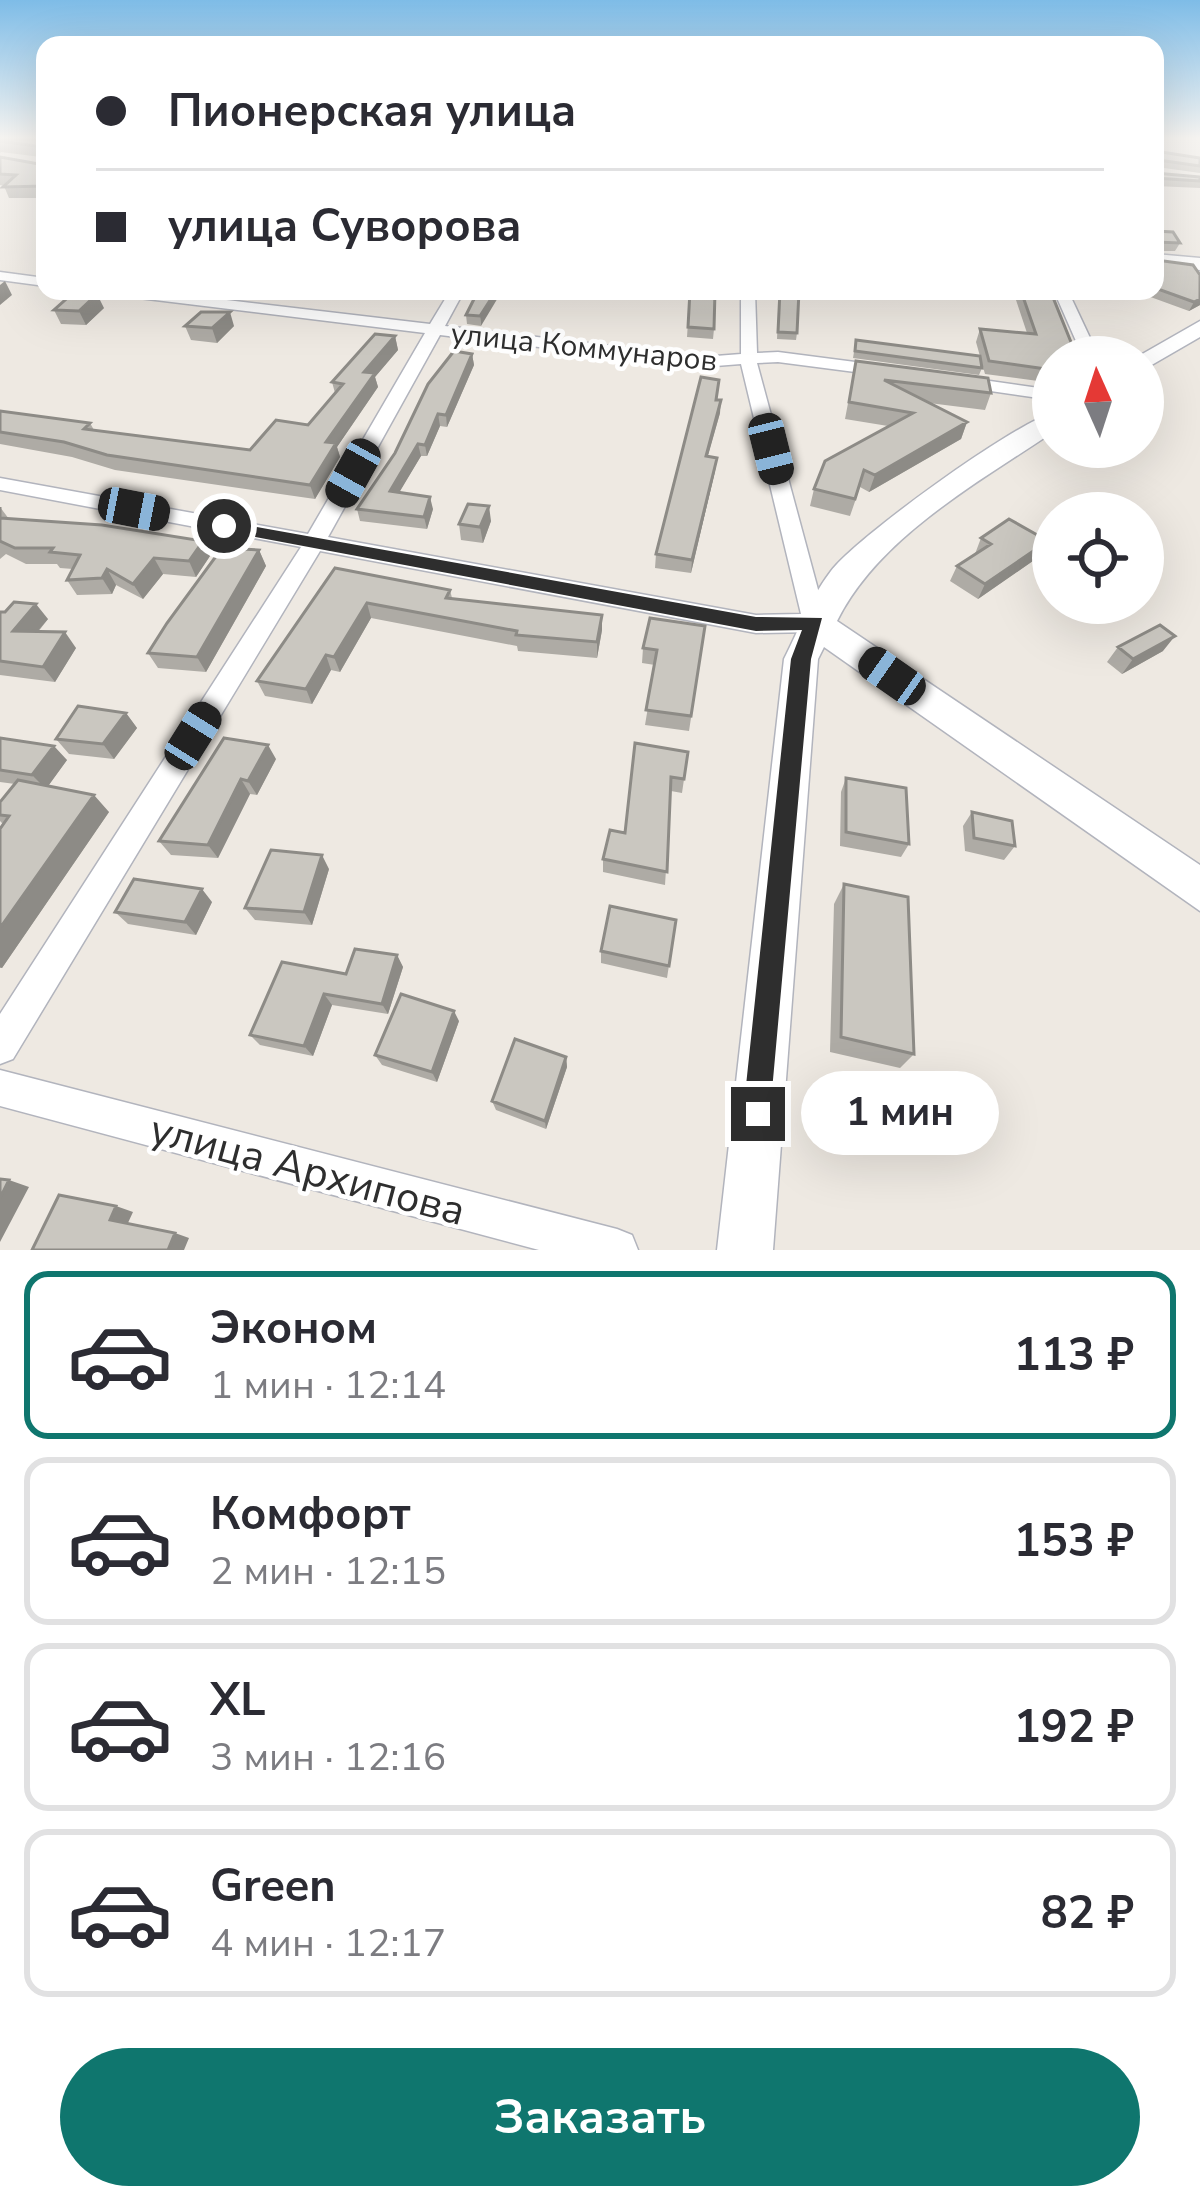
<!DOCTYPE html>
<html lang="ru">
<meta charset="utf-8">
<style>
:root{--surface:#fff;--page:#f7f7f7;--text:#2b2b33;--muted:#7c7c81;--line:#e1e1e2;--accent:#0f766e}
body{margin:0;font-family:"Nunito Sans",sans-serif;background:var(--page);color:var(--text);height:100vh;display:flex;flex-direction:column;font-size:45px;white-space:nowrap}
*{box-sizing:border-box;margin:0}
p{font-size:39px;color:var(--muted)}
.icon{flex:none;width:66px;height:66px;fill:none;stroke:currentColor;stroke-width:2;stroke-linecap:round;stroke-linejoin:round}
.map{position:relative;height:1250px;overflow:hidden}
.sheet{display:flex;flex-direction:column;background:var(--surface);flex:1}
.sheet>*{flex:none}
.guide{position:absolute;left:36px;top:36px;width:1128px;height:264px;border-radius:24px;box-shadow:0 12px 48px #0002;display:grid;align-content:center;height:264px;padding:0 60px;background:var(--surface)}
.needle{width:78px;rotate:357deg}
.buttons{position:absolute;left:1032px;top:336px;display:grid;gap:24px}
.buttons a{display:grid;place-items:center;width:132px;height:132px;border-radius:50%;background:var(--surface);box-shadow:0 12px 48px #0002;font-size:60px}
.end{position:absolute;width:54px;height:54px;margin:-27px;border:15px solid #2e2e2e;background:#fff;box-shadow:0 0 0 6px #fff}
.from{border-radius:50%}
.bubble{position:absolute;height:84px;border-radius:42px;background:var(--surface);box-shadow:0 12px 48px #0002;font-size:39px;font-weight:700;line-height:84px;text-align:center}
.car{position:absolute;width:36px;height:72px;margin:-36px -18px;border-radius:15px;box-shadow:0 0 9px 3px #0007;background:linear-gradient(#222 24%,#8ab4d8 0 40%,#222 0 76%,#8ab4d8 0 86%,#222 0)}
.guide b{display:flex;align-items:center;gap:42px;height:114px;font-size:45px}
.guide b+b{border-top:3px solid var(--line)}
.guide i{width:30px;height:30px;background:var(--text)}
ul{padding:21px 0 0;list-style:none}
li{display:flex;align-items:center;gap:36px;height:168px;margin:0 24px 18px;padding:0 36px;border:6px solid var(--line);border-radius:24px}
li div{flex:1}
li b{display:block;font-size:45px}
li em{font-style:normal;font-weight:700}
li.current{border-color:var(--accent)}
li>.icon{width:108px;height:108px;stroke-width:1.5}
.button{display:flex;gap:24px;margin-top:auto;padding:24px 60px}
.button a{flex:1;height:138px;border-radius:72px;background:var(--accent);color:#fff;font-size:48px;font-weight:700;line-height:138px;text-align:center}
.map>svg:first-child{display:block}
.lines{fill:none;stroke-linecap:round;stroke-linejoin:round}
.minor-casing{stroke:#b2b4bd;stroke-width:3}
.secondary-casing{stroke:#b2b4bd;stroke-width:3}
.minor{fill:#fff;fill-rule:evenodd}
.secondary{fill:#fff;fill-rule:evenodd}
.wall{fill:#aeaba5}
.shaded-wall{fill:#8d8b86}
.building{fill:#cac7c0;stroke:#8d8b86;stroke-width:3}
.route{fill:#2e2e2e}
.labels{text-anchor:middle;stroke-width:9;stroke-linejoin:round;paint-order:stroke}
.far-street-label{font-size:30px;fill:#2e2e2e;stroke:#fff}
.near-street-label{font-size:42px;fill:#2e2e2e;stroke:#fff}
</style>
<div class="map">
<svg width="1200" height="1250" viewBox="0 0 1200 1250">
<rect width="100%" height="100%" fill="#eee9e2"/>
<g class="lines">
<g class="minor-casing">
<path id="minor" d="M0,272l45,6v8l-45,-6z
M107,291h44l279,33 20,-33h14l-19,35 258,31 38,-3v-63h14l2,62 21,-1 108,14 8,5 -8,5 -108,-14 -21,1 70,260 -12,9 -59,1 -436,-82 -307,508 -13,5v-50l301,-467 -301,-57v-12l308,56 117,-201 -311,-38zM440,335l263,32 38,-3 60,250 -45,1 -428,-78z
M1054,291h14l31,66h-16z
M962,377l91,13v10l-97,-14v-8z
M0,1070l617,159 15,6 6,15h-99l-539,-144z"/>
</g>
<g class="secondary-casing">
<path id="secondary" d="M1155,254l45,4v12l-45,-4z
M1200,321v16l-57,33v-13h-6z
M1053,413v19c-77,52 -174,105 -216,189l363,244v46l-376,-264 -6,12 -45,591h-56l67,-591c16,-31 25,-59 47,-88 26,-34 182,-147 222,-158z"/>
</g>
<use href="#minor" class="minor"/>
<use href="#secondary" class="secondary"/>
</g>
<path class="wall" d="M0,139h45v59h-36l-5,-12 -4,-1v-28l39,7 2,-7 -40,-5 -1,1z
M1155,151l45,7v15l-43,-6z
M1155,173l45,4v11l-45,-2z
M1155,231l25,12 -5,8h-19v9l44,15v30l-11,6 -55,-20h21z
M478,291l3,35 -14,-2 -1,-9z
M690,291l24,38 -1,10 -26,-2z
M779,291l18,42 -1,7 -19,-1z
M1013,291h30l10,66v26l-68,-9 -9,-32 4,-13 47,4z
M104,308l-18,17 -25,-1 -7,-14z
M185,326h49l-17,17 -26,-3z
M395,336l3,14 -23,27 3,10 -41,60 3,10 -25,42 -200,-29 -43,-13 -72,-13v-33l90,12 4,7 156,20 58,-25 27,-32 -3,-11z
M856,340l126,28 -3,7 -126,-17z
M472,354l2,11 -27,62 -7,-1 -13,30h-6l-22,36 34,17 -6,20 -67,-8 -3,-12z
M856,361l135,32 -6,17 -56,-7 38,19 -6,17 -92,53 -9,-5 -10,29 -40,-10 4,-17 74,-63 -43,-7z
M716,400l4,13 -12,43 9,2 -2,13 -24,102 -36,-5 1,-14z
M0,507l9,12 201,37 -14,21 -33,-3 -20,25 -27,-14 -4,9 -35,1 -10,-15 6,-11 -13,-1 -3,-4h-31l-20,-10 -6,5z
M491,521l-8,22 -22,-3 -2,-16z
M981,538l67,3 -8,15 -62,43 -28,-18 7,-15 18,-12z
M259,550l7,16 -60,106 -48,-4 -10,-15z
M335,568l115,22 2,8 150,17v15l-5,28 -79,-7 -1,-5 -146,-28 -31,54 -9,-2 -19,34 -47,-8 -8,-15z
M0,612l48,7 -10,13 38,16 -21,34 -55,-7z
M705,626l-16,105 -44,-6 10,-60 -13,-2 1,-15z
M1118,647l45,4 -41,23 -15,-12z
M126,713l11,15 -23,31 -45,-5 -13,-15z
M0,738l67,22 -19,26 61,26 -107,156h-2v-139l3,-5 -3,-3v-19l15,-18 -15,-2z
M688,752l-6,41 -11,-2 -6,94 -62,-13v-13z
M276,759l-19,36 -7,-1 -32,64 -47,-3 -12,-14 29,-43z
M846,778l63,66 -8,13 -61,-11 1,-54z
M972,812l43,34 -11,14 -39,-9 -2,-25z
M329,869l-17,56 -57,-5 -10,-12z
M844,884l70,170 -14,14 -70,-16 4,-148z
M212,902l-16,33 -68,-11 -13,-12z
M676,920l-9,58 -66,-15v-12z
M397,955l6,12 -15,47 -56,-9 -19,51 -53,-11 -10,-10 96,-61z
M459,1021l-22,61 -55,-17 -7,-10z
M566,1057l1,10 -21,62 -50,-19 -4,-9z"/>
<path class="shaded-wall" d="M5,281l7,14 -12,10v-20z
M496,291h6l-21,35 -1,-10z
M97,294l7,14 -18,17 -7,-14z
M1200,299v6l-11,6 5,-9z
M230,312l4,14 -17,17 -5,-15z
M395,336l3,14 -23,27 3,10 -41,60 3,10 -25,42 -5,-14 16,-43 38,-70z
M472,354l2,11 -27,62 -1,-12z
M721,400l-1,13 -16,56 2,-13z
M438,414l2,12 -13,30 -2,-11z
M967,422l-6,17 -92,53 6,-17z
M418,444l3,12 -28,47 -3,-12z
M717,458l-2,13 -24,102 1,-13z
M430,497l3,12 -6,20 -3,-12z
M489,506l2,15 -8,22 -3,-16z
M203,541l7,15 -14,21 -7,-16z
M1048,541l-8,15 -62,43 7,-15z
M259,550l7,16 -60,106 -9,-15z
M154,558l9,16 -20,25 -10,-15z
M107,569l9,16 -4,9 -10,-16z
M367,603l4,15 -31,54 -6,-15z
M36,604l12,15 -23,27 -12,-15z
M602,615v15l-5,28v-16z
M65,632l11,16 -21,34 -12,-15z
M1175,636l-12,15 -41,23 11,-15z
M326,655l5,15 -19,34 -6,-15z
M126,713l11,15 -23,31 -11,-15z
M268,745l8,14 -19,36 -9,-14z
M54,746l13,14 -21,29 -14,-14z
M241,779l9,15 -32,64 -10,-13z
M94,795l15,17 -107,156 -2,-1v-39z
M322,855l7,14 -17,56 -8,-13z
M202,889l10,13 -16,33 -11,-13z
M397,955l6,12 -15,47 -6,-10z
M324,994l8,11 -19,51 -9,-10z
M454,1011l5,10 -22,61 -5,-10z
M566,1057l1,10 -21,62 -1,-8z
M9,1180l20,7 -29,55v-44z
M116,1206l17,6 -6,13 -17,-5z
M175,1233l14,5 -5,12h-16z"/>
<path class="building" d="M0,139h45v47l-42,1 13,-12 -16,-1v-17l39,7 4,-17 -43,-6z
M1155,151l45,7v8l-42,-6 -3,13z
M1155,173l45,4v4l-45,-3z
M1155,231l18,1 7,11 -24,-1v18l37,5 7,10v24l-6,3 -39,-14z
M478,291h18l-16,25 -14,-1z
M690,291h25l-1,38 -26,-2z
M780,291h19l-2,42 -19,-1z
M1021,291h22l1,3 8,1 25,62h-24v13l-64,-9 -9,-32 56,5z
M73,293l24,1 -18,17 -25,-1z
M201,312h29l-18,16 -27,-2z
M375,334l20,2 -31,36 11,1 -49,69 10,1 -26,42 -203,-30 -43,-13 -64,-10v-21l90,12 -6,6 166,21 26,-30 32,5 35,-41 -11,-2z
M856,340l124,16 2,12 -127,-17z
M454,351l18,3 -26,61 -8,-1 -13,31 -7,-1 -28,47 40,6 -6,20 -67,-8 38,-56 33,-69z
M856,361l132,17 3,15 -107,-13 83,42 -92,53 -11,-5 -9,29 -41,-10 11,-28 88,-48 -64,-11z
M701,377l18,3 -3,20h5l-15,56 11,2 -25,102 -36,-6z
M468,504l21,2 -9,21 -21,-3z
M0,507v11l102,7 101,16 -14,20 -35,-3 -21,26 -26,-15 -5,9 -35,2 13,-25 -30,-3 3,-4h-38l-15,-7z
M1009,519l39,22 -63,43 -28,-18 34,-22 -10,-6z
M222,548l37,2 -62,107 -49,-4 19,-30z
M335,568l115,22 -4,8 156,17 -5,27 -81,-7 1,-4 -150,-28 -33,54 -8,-2 -20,34 -49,-8z
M14,602l22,2 -23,27 52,1 -22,35 -43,-6v-49h5z
M650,618l55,8 -14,90 -45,-6 11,-60 -14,-2z
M1160,625l15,11 -42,23 -15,-12z
M78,706l48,7 -23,31 -47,-5z
M0,738l54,8 -22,29 -32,-5z
M224,738l44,7 -20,36 -7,-2 -33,66 -49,-4z
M635,743l53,9 -4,27 -13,-2 -4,95 -64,-13 7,-29 15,3z
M846,778l60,10 3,56 -63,-12z
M18,780l76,15 -94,133v-99l9,-13 -9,-1v-13z
M972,812l40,9 3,25 -41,-8z
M271,850l51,5 -18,57 -59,-4z
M134,879l68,10 -17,33 -70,-10z
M844,884l64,13 6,157 -73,-17z
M610,906l66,14 -7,46 -68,-15z
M355,949l42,6 -15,49 -58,-10 -20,52 -54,-11 32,-73 64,12z
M401,994l53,17 -22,61 -57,-17z
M515,1039l51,18 -21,64 -53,-20z
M0,1179l9,1 -9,18z
M59,1195l57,11 -6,14 65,13 -7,17h-136z"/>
<linearGradient id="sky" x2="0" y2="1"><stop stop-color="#7ebce7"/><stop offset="0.44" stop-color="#f7f5f2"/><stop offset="1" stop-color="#f7f5f2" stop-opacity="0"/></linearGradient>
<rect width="1200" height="314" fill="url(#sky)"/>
<path class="route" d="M224,521l532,96 66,1 -11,41 -42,465 -11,5 -10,-5 -5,-10 48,-455 11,-29 -46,1 -538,-101 -3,-4z"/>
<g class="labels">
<g class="far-street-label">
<text transform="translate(584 347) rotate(6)" y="10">улица Коммунаров</text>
</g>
<g class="near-street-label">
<text transform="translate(308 1169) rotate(15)" y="15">улица Архипова</text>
</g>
</g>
</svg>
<div class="buttons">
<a><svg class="needle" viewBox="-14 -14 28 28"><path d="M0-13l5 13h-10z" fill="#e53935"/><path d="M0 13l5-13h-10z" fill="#7c7c81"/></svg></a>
<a><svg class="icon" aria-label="locate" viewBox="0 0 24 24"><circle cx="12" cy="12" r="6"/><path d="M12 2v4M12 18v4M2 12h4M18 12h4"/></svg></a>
</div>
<i class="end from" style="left:224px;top:526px"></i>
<i class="end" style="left:758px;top:1114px"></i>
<div class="bubble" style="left:801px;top:1071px;width:198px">1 мин</div>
<i class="car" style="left:771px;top:449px;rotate:166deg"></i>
<i class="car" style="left:353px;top:473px;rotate:209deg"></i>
<i class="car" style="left:134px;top:509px;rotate:101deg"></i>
<i class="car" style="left:892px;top:676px;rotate:305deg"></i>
<i class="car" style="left:193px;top:736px;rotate:32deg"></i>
<div class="guide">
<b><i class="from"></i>Пионерская улица</b>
<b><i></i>улица Суворова</b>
</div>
</div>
<section class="sheet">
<ul>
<li class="current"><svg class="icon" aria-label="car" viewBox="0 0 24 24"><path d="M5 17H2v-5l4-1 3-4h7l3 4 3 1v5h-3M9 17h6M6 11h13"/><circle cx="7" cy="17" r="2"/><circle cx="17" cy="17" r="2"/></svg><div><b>Эконом</b><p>1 мин · 12:14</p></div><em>113 ₽</em></li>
<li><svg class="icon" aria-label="car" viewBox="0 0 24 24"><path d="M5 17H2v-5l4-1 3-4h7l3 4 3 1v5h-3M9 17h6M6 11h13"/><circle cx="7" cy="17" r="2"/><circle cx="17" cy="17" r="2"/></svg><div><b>Комфорт</b><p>2 мин · 12:15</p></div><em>153 ₽</em></li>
<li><svg class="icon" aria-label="car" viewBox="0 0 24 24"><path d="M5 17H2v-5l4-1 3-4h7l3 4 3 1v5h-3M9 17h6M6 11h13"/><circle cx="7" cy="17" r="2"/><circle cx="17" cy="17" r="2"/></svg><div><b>XL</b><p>3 мин · 12:16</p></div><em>192 ₽</em></li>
<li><svg class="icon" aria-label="car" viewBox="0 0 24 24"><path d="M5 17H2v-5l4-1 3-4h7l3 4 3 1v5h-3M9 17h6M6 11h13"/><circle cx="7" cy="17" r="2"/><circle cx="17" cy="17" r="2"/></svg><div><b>Green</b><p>4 мин · 12:17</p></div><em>82 ₽</em></li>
</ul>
<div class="button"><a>Заказать</a></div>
</section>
